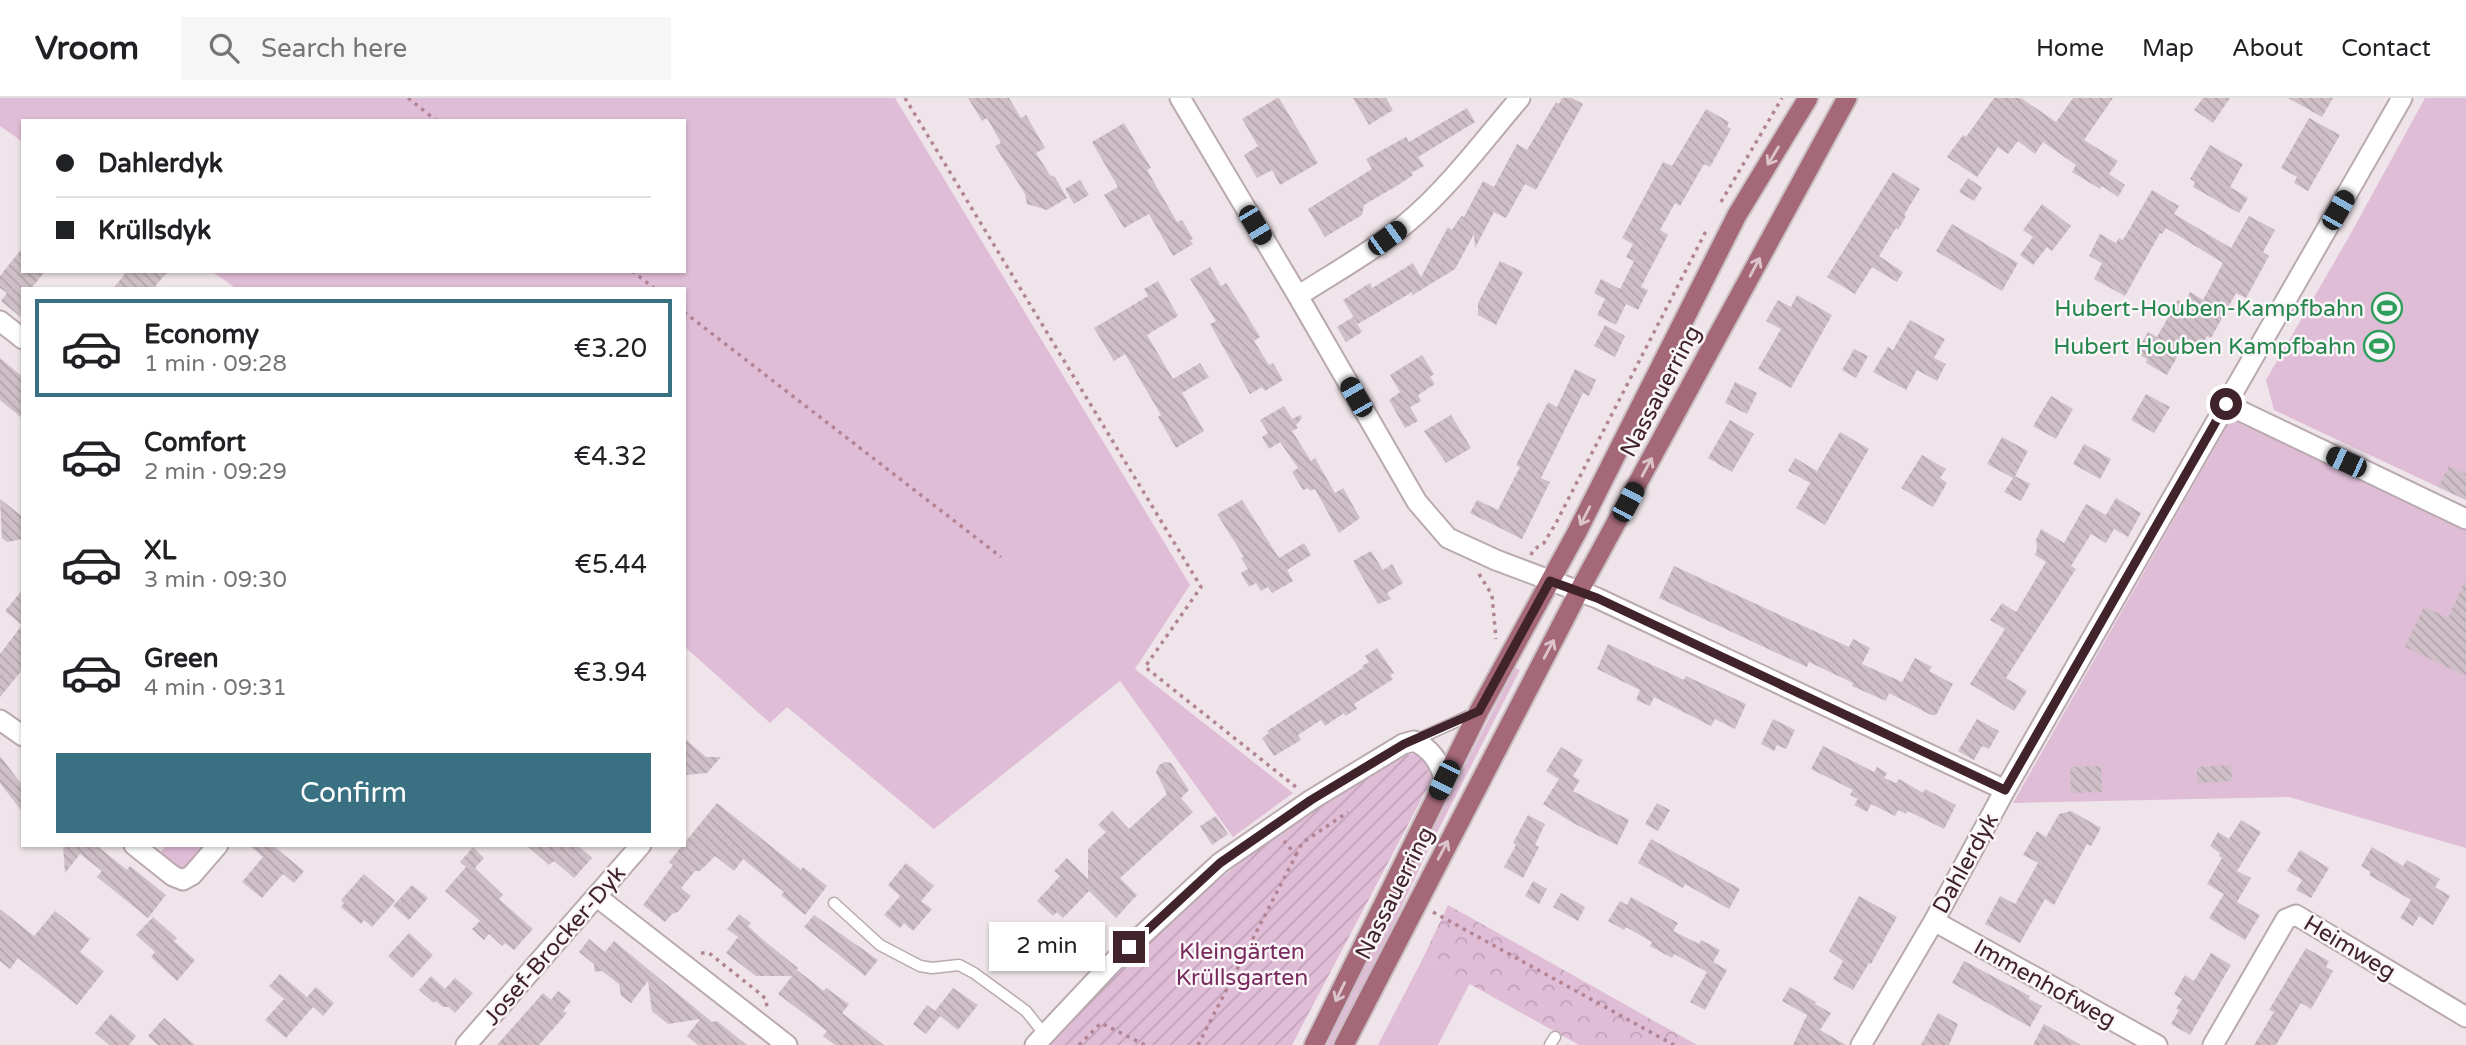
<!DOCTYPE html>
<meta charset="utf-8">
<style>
:root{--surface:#fff;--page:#f6f6f6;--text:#202124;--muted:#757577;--line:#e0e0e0;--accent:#3a7182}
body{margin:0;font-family:"Varela Round",sans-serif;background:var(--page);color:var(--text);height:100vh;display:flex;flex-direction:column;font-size:26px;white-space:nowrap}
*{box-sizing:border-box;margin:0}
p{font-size:23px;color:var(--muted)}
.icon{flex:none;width:38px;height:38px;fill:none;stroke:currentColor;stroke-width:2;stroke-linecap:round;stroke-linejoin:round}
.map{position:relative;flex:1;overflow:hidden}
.drawer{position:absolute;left:21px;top:189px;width:665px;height:560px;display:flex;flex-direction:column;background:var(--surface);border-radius:0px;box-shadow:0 2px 5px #0004}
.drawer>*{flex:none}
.top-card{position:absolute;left:21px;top:21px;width:665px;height:154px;border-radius:0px;box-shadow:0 2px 5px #0004;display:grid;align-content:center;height:154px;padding:0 35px;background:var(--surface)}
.end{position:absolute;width:32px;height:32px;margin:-16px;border:9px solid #41232b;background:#fff;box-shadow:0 0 0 4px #fff}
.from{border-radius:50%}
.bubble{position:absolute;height:49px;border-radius:0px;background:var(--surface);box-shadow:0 2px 5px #0004;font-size:23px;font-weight:600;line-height:49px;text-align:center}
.car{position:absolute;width:21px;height:42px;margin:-21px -10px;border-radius:9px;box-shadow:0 0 5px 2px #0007;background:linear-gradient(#222 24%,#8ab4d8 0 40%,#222 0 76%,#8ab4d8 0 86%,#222 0)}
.top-card b{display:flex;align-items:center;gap:24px;height:66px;font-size:26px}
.top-card b+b{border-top:2px solid var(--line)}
.top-card i{width:18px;height:18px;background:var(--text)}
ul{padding:12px 0 0;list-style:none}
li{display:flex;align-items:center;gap:21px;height:98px;margin:0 14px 10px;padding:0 21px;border:4px solid transparent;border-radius:0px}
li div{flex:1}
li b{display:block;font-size:26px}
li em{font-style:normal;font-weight:600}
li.current{border-color:var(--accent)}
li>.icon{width:63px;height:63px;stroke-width:1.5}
.button{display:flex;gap:14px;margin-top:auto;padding:14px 35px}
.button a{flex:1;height:80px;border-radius:0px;background:var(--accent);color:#fff;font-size:28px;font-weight:600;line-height:80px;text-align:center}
header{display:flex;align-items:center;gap:42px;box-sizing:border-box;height:98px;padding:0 35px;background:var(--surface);border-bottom:2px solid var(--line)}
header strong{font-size:33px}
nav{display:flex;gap:38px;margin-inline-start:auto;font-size:24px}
.search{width:490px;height:63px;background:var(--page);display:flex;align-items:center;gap:18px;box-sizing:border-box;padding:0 24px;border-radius:0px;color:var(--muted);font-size:26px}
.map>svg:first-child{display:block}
.green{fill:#e0bdd7}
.forest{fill:url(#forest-crowns)}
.garden{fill:url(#garden-furrows)}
.building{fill:url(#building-back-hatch)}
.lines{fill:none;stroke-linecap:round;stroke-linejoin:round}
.service-casing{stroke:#baaab0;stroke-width:13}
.minor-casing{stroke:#baaab0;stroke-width:23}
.primary-casing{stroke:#cac1c4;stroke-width:23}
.path{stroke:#b38493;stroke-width:3.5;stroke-dasharray:3.5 5;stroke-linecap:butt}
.service{stroke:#fff;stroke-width:10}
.minor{stroke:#fff;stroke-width:19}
.primary{stroke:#a56879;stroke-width:19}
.oneway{stroke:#dcc4cc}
.route{stroke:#41232b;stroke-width:9}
.labels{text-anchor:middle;stroke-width:5;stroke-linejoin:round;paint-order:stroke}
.leisure-label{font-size:23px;fill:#27864d;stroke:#faf5f8;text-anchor:end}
.street-label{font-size:23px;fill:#41232b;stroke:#faf5f8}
.park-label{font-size:23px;fill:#792b5d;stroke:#faf5f8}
</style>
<header>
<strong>Vroom</strong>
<div class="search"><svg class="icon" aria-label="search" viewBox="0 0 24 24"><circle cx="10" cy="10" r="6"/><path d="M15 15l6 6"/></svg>Search here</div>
<nav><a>Home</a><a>Map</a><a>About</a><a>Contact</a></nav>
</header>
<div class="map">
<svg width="2466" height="947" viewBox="0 0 2466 947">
<defs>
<pattern id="forest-crowns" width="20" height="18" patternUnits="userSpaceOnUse" patternTransform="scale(1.75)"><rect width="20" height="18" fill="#e0bdd7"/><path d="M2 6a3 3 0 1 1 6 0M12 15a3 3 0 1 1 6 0" fill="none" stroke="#c1a2b9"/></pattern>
<pattern id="garden-furrows" width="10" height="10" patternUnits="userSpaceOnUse" patternTransform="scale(1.75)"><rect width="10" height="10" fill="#e0bdd7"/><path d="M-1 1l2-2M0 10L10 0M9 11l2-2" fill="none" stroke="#c1a2b9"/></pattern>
<pattern id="building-back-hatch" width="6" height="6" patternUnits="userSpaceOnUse" patternTransform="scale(1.75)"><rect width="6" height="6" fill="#cfc0c7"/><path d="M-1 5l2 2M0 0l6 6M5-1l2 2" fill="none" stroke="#b3a5ab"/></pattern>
</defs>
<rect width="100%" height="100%" fill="#eee4e9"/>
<path class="green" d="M0,0h895l295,487 -55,84 158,124 -60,44 -113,-156 -186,148 -147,-122 -17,16 -86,-77v-357h-447l-26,-18h473v-150h-661v21l-23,-16z
M2425,0h41v402l-192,-90 -8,-30 84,-145z
M2231,321l235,110v319l-177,-51 -276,6z
M1515,570l5,2 -93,182 -89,193h-16z
M161,747h49l-25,24h-9l-20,-12 8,-9z
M1423,860l47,25 -32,62h-60z"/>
<path class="forest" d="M1448,807l249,140h-118l-156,-87z"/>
<path class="garden" d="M1422,655l10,26 -140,266h-250l128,-126 132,-106 95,-57z"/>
<path class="building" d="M968,0h41l12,20 5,-3 19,33 -9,5 14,22 5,2 12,21 -20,12 -20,-6 -2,-10 -30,-48 6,-3 -14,-25 -5,3z
M1277,0h2l39,65 -38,22 -8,-15 -15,8 -13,-23 14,-9 -16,-27z
M1353,0h33l7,12 -24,15z
M1562,0h10l11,6 -47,86 -11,-6 -19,34 -12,-6 -19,36 -1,-14 -19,35 -44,27 3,-5 -56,33 -15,-24 27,-17 2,5 41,-25 8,14 27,-50 4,3 9,-14 3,1 19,-36 11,6 23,-43 10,6 29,-48 3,2z
M1994,0h27l35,24 17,-24h40l-29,42 34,21 -9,13 16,11 -7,12 -16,-11 -2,3 -28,-17 4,-7 -33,-23 -8,12 -17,-13 -10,13 -10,-7 -21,30 -30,-20 16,-22 3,2z
M2203,0h27l-17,25 -19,-13z
M2288,0h45l-11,19z
M1467,10l8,14 -57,35 6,9 -13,7 2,2 -13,9 -36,21 -2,10 -37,22 -17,-28 64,-40 -6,-10 40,-22 3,5z
M1706,11l23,13 -2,5 4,2 -21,38 -6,-3 -24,42 -5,-3 -15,27 8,5 -27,52 7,3 -10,20 -12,-6 -10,21 -19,-10 8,-16 -11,-6 7,-14 19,10 14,-28 -8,-4 7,-13 -11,-6 41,-76 9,4z
M2309,20l31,17 -32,56 -14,-8 3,-6 -16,-9z
M1124,25l27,45 -4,2 30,52 5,-2 11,19 -3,1 3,4 -20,12 -24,-42 -25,14 -20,-33 14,-8 -26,-45z
M2210,47l33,19 -13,23 18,11 -9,15 -46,-26 2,-5 -5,-3z
M1893,74l27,17 -16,26 2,1 -8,14 -2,-2 -17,28 24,16 -6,10 -25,-15 -17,27 -28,-17z
M1968,80l14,10 -8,13 -15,-9z
M1080,82l9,15 -15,9 -9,-15z
M2152,92l27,16 -5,8 57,34 18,-32 26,14 -12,22 6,4 -23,42 -10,-5 -25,45 -4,-2 -7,13 -14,-8 -19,34 -21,-12 1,-4 -11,-6 12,-21 9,5 21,-37 6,3 6,-11 13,8 20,-37 -57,-35 -4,6 -2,-1 -35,63 -31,-17 8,-16 -13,-7 11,-22 16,9 3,-5 4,2z
M2042,106l29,22 -19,25 -5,-4 -14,18 -13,-10 13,-18 -10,-7z
M1952,126l66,39 -16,28 -66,-40z
M23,149v24h22l-14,18h-8v30l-22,-18 6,-8 -7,-5v-12z
M1500,163l23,11 -27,53 -18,-10v-12z
M1210,169l11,19 5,-3 15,23 19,31 -6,4 15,24 4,-2 10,17 -18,11 -3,-4 -12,7 -40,-70 6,-3 -26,-42z
M127,173h41l-15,18h-40z
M1158,183l20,35 -31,19 26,44 27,-16 9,14 -27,16 22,38 -28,17 -18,-31 3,-2 -36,-61 -11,7 -20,-33 54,-32 -4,-7z
M1797,197l35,20 -41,73 -33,-19 23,-40 -15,-8 12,-21 13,7z
M1353,219l9,15 -16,10 -9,-15z
M1910,222l35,19 -11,19 12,6 -9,17 -20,-11 -11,20 -33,-18 15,-25 5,3z
M1605,227l20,11 -10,21 -21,-11z
M1854,251l14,7 -12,22 -14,-8z
M1422,257l12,19 -4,3 5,7 -17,11 3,6 -11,6 8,14 -13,7 -16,-28 11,-8 -10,-17z
M0,260l23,19v42l-23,-19z
M1575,271l21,11 -7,16 -6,-3 -42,85 9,4 -28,57 -52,-26 7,-13 21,10 22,-43 -4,-2 32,-63 9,5z
M1735,284l22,11 -10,21 -22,-11z
M2146,296l24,13 -16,26 -23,-13z
M2051,298l22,13 -17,30 -23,-13z
M1284,308l8,13 8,-4 2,3 -6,7 2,3 -6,3 19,30 4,-3 20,35 8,-5 17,30 -21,15 -24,-44 -5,2 -2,-3 -5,2 -11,-18 6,-4 -18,-26 -11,7 -7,-12 6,-4 -8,-13z
M1451,317l20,33 -25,15 -22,-32z
M1730,322l24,14 -22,38 -24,-14z
M1840,334l29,17 -44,76 -29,-17 14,-25 -22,-12 7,-13 22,13z
M2002,339l26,14 -13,25 15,8 -9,17 -17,-9 9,-14 -26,-14z
M2084,346l27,15 -11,20 -27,-15z
M1922,357l24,14 -6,9 7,5 -14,24 -32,-19z
M2449,368l17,8v26l-28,-13z
M2116,400l25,15 -13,24 -14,-8 -8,14 -15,-9 -20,32 5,3 -70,109 21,13 -13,20 -44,-27 35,-55 -15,-9 12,-17 14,9 30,-50 -11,-7 2,-6 -1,-9 5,-11 23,14 22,-39 20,11z
M0,401l23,18v22l-16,3 -5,-4z
M1242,402l37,58 25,-15 7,12 -24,15 6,11 -21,12 -4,-6 -7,4 -5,-8 -7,4 -8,-14 7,-4 -7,-11 3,-1 -27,-43z
M1371,453l12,19 9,-6 11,19 -16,10 4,6 -13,5 -25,-43z
M1674,468l175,81 4,-8 17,9 -8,16 40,18 13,-24 17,9 -3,4 24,13 -17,31h-5l-42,-22 -3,8 -34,-15 1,-3 -44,-21 -2,5 -148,-69z
M2466,481v97l-61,-29 19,-40 24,11z
M23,491v80l-23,28v-43l22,-29 -17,-14z
M1608,546l76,36 2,-4 60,28 -11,25 -20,-10 -4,7 -57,-29 -4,9 -14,-6 4,-10 -43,-21z
M1377,550l17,25 -4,2 3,4 -39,25 3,5 -12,7 -1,-3 -19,13 -4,-6 -23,15 3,5 -27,16 -12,-18 7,-5 -2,-2 96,-63 -1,-2 7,-4 -4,-6z
M1773,621l22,11 -9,19 -9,-4 -3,6 -13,-7z
M1977,621l22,12 -10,18 -7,-3 -8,14 -16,-9z
M684,640l22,19h15l-14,16 -23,2z
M1823,648l51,26 3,-5 10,6 -3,5 12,5 3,-4 24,14 2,-4 31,16 -12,24 -36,-18 -2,3 -8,-4 -3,6 -24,-12 -4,8 -13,-7 4,-6 -8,-4 3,-5 -42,-21z
M1561,649l22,13 -10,16 7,4 -7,11 56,29 -12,25 -44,-22 -30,-19 16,-25 -13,-8z
M0,658l23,30v27l-23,-30z
M1165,664l6,1 18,27 -8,8 12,14 -73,66 17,17 -21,23 -27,-27 -26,27 -6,-6 -4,4 -16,-15 23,-25 -6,-5 13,-13 21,21v-30l18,-17 -8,-7 14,-14 17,18 38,-35 -11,-22 3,-7z
M2231,667l1,16 -35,2v-16z
M2101,668l1,26 -31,1 -1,-26z
M717,705l84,67 2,-3 24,19 -22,29 -24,-20 3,-3 -41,-33 -9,12 -19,-15 -15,15h-5l-14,17 10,8 -13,16 -6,2 -7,8 -22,-17 30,-40 -4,-3z
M1657,705l13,7 -12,21 -13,-7z
M2071,713l30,17 -10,18 -4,-2 -33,61 -9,-6 -25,44 -35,-19 15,-28 15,8 23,-41 -15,-8 14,-24 9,6 13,-23z
M1528,717l17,9 -10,21 4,2 -16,31 -19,-11 12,-22 -3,-2z
M1216,718l12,18 -16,11 -12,-19z
M2241,722l20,12 -24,39 14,7 -14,24 23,13 -15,25 -36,-22 15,-24 -17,-10 15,-26 -3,-2 1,-3 -10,-7 8,-14 11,7z
M1651,741l89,50 -11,20 -44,-25 -2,4 -45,-25z
M63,747h33l31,25 3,-4 36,29 -18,23 -51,-41 5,-6 -22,-17 -15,19z
M249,747h23l32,26 -10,12 -11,-9 -21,24 -20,-16 21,-25z
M526,747h51l15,13 -18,20 -20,-17 -5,4z
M473,749l11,11 -9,10 28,27 -4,4 34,30 -19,21 -9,-7 -3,3 -13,-12 -5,6 -12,-11 8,-8 -35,-30 21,-24 -6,-5z
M2372,749l31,19 4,-6 33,19 -5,8 15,9 -17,29 -14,-9 -6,10 -13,-8 11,-18 -42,-25 2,-3 -10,-6z
M2300,752l29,18 -18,30 -15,-8 6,-10 -15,-9z
M906,765l28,23 -13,15 11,8 -19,22 -9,-8 -4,5 -16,-13 16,-19 -12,-11z
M364,776l31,27 -23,26 -8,-7 -3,4 -20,-17 3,-4 -3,-3z
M1533,783l14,8 -8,15 -14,-8z
M412,787l16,13 -19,22 -16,-14z
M1561,795l24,14 -7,14 -25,-14z
M1859,798l38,21 -26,47 -2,-1 -16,27 -20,-11 10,-18 -14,-10z
M1631,799l47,26 -5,8 26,13 2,-4 19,10 -7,12 14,8 -22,40 -15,-8 17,-30 -33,-18 -2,4 -22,-12 2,-4 -26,-15 -2,3 -16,-9 12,-20 7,4z
M0,811l34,27 21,-25 35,28 -10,13 24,19 -27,34 -59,-47 -8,11 -10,-8z
M739,816l12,9 -3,3 14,13 36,29 -6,8h-36l-30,-23 12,-16 -11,-8z
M814,817l64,45 -13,16 -61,-49z
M153,819l24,21 -3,3 21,19 -18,21 -26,-24 4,-5 -19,-17z
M409,835l24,22 -21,23 -24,-22z
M589,841l16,13 9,-11 98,81 5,-1 30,24h-49l-11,-9 13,-17 -32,5 -16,-13 -4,-30 -17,22 -10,-7 -2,-12 -17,-13 -7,1 -1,-8 -15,-12z
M2306,850l23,13 -3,6 7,4 -22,38 -10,-6 -25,42h-22l20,-33 -5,-2z
M2211,855l20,12 -41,70 -19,-11 8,-14 -3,-1 6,-10 -8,-5 11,-19 9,6z
M1964,863l66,35 -1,3 13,7 -12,21 -78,-44z
M797,872l27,21 2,-3 23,16 -7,9 42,32h-49l-12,-9 4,-5 -49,-37z
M280,876l27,23 9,-10 18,16 -11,13 -10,-9 -27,31 -21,-18 19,-21 -15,-13z
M431,878l14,13 10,-11 18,15 -18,20 -6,-6h-6l-7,-6 -2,2 -15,-13z
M1790,889l26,15 -1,2 16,9 -11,17 26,15h-53l14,-30 -25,-14z
M953,890l25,17 -20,25 -18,-14 -14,18 -13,-10 14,-19 8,6z
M558,893l13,10 -8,10 4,2 -28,32h-42l46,-52 8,7z
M1938,915l20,11 -9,21h-28z
M111,916l25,22 -7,9h-20l-14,-12z
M164,920l31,27h-37l-10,-9z
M2044,926l37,21h-48z"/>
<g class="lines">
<g class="service-casing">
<path id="service" d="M1416,642l59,-27
M834,805l46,42 40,21 12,2 27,-3 15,8 52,38 19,24
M1550,947l5,-8"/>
</g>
<g class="minor-casing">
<path id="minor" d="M1180,0l118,198 119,206 31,36 48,22 101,38 408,192
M1298,198c37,-24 77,-46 111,-75 42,-36 75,-81 111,-123
M0,223l23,18
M2226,306l240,115
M0,622l23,16
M134,747l39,31 10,4 9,-5 26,-30
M596,798l191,149
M1934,823l223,124
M466,947l175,-200
M1035,947l77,-82 108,-100 91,-63 92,-56 11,-3c16,7 27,22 30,39
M1861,947l73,-124 71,-131 397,-692
M2213,947l73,-126 10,-4 170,102"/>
</g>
<g class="primary-casing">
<path id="primary" d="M1314,947l165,-334 98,-179 160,-317 71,-117
M1344,947l235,-454 268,-493"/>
</g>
<path class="path" d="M408,0l29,23
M905,0l296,489 -56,80 151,120
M1721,104l61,-104
M632,173l23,18
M684,214l317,245
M1531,457l2,-5 11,-7 12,-20 150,-292
M1479,476l13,21 4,44
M1296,757l6,-12 46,-31
M1433,814l241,133
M701,855h8l49,39 8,7 1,9
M1079,947l22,-22 44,22
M1198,947l98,-190 -12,-14"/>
<use href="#service" class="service"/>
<use href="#minor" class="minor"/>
<use href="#primary" class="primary"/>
</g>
<defs><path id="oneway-shaft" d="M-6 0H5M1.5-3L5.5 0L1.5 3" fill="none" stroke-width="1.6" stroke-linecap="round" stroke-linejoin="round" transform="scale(1.75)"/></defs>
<g class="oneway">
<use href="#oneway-shaft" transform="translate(1773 58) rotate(121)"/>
<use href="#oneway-shaft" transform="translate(1755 169) rotate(-62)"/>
<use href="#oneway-shaft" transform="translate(1647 369) rotate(-62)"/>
<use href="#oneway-shaft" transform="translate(1585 418) rotate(117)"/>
<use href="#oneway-shaft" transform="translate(1549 551) rotate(-62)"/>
<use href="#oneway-shaft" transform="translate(1443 752) rotate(-62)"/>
<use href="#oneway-shaft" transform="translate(1340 894) rotate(116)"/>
</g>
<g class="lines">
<path class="route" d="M1129,849l91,-84 91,-63 93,-56 75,-33 71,-130 47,17 408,192 221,-386"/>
</g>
<defs>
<g id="stadium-ring" transform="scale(1.575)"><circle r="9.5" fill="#faf5f8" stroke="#2e9e5b" stroke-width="1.5"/><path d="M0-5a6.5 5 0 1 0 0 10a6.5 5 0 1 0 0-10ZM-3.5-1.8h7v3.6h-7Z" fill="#2e9e5b"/></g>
</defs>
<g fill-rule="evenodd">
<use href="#stadium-ring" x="2387" y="210"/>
<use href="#stadium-ring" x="2379" y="248"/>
</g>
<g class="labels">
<g class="leisure-label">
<text x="2364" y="218">Hubert-Houben-Kampfbahn</text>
<text x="2356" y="256">Hubert Houben Kampfbahn</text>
</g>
<g class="street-label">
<text transform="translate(1660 293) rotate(-62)" y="8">Nassauerring</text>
<text transform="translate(1965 765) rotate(-61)" y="8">Dahlerdyk</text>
<text transform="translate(1394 795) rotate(-63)" y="8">Nassauerring</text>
<text transform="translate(554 847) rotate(-49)" y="8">Josef-Brocker-Dyk</text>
<text transform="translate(2350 849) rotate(31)" y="8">Heimweg</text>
<text transform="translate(2045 885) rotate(29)" y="8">Immenhofweg</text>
</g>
<g class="park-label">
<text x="1242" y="861">Kleingärten<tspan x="1242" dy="26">Krüllsgarten</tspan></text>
</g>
</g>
</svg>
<i class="end from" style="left:2226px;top:306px"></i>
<i class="end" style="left:1129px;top:849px"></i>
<div class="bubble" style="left:989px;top:824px;width:116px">2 min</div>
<i class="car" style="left:2338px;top:112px;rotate:30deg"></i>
<i class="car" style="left:1255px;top:127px;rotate:149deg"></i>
<i class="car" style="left:1387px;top:140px;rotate:54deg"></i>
<i class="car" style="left:1356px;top:299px;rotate:330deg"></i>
<i class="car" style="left:2346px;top:364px;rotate:295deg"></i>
<i class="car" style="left:1628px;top:404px;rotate:28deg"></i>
<i class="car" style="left:1444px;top:682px;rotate:206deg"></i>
<div class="top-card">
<b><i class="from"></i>Dahlerdyk</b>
<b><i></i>Krüllsdyk</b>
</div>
<section class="drawer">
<ul>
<li class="current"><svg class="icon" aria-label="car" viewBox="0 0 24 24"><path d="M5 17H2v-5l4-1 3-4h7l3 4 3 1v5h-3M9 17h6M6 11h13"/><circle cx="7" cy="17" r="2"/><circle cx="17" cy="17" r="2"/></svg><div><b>Economy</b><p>1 min · 09:28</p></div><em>€3.20</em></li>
<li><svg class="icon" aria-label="car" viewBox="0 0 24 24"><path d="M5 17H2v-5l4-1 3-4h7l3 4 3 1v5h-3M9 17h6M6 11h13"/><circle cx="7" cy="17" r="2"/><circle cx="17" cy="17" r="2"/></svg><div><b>Comfort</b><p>2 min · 09:29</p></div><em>€4.32</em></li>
<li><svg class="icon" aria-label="car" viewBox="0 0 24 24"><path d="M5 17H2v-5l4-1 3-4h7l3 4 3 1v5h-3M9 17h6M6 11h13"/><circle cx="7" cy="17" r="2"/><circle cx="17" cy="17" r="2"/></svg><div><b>XL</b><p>3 min · 09:30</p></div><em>€5.44</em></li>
<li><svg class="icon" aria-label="car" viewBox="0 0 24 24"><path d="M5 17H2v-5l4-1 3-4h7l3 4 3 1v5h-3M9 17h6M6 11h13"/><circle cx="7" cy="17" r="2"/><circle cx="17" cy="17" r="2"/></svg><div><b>Green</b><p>4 min · 09:31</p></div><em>€3.94</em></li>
</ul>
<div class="button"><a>Confirm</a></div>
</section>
</div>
